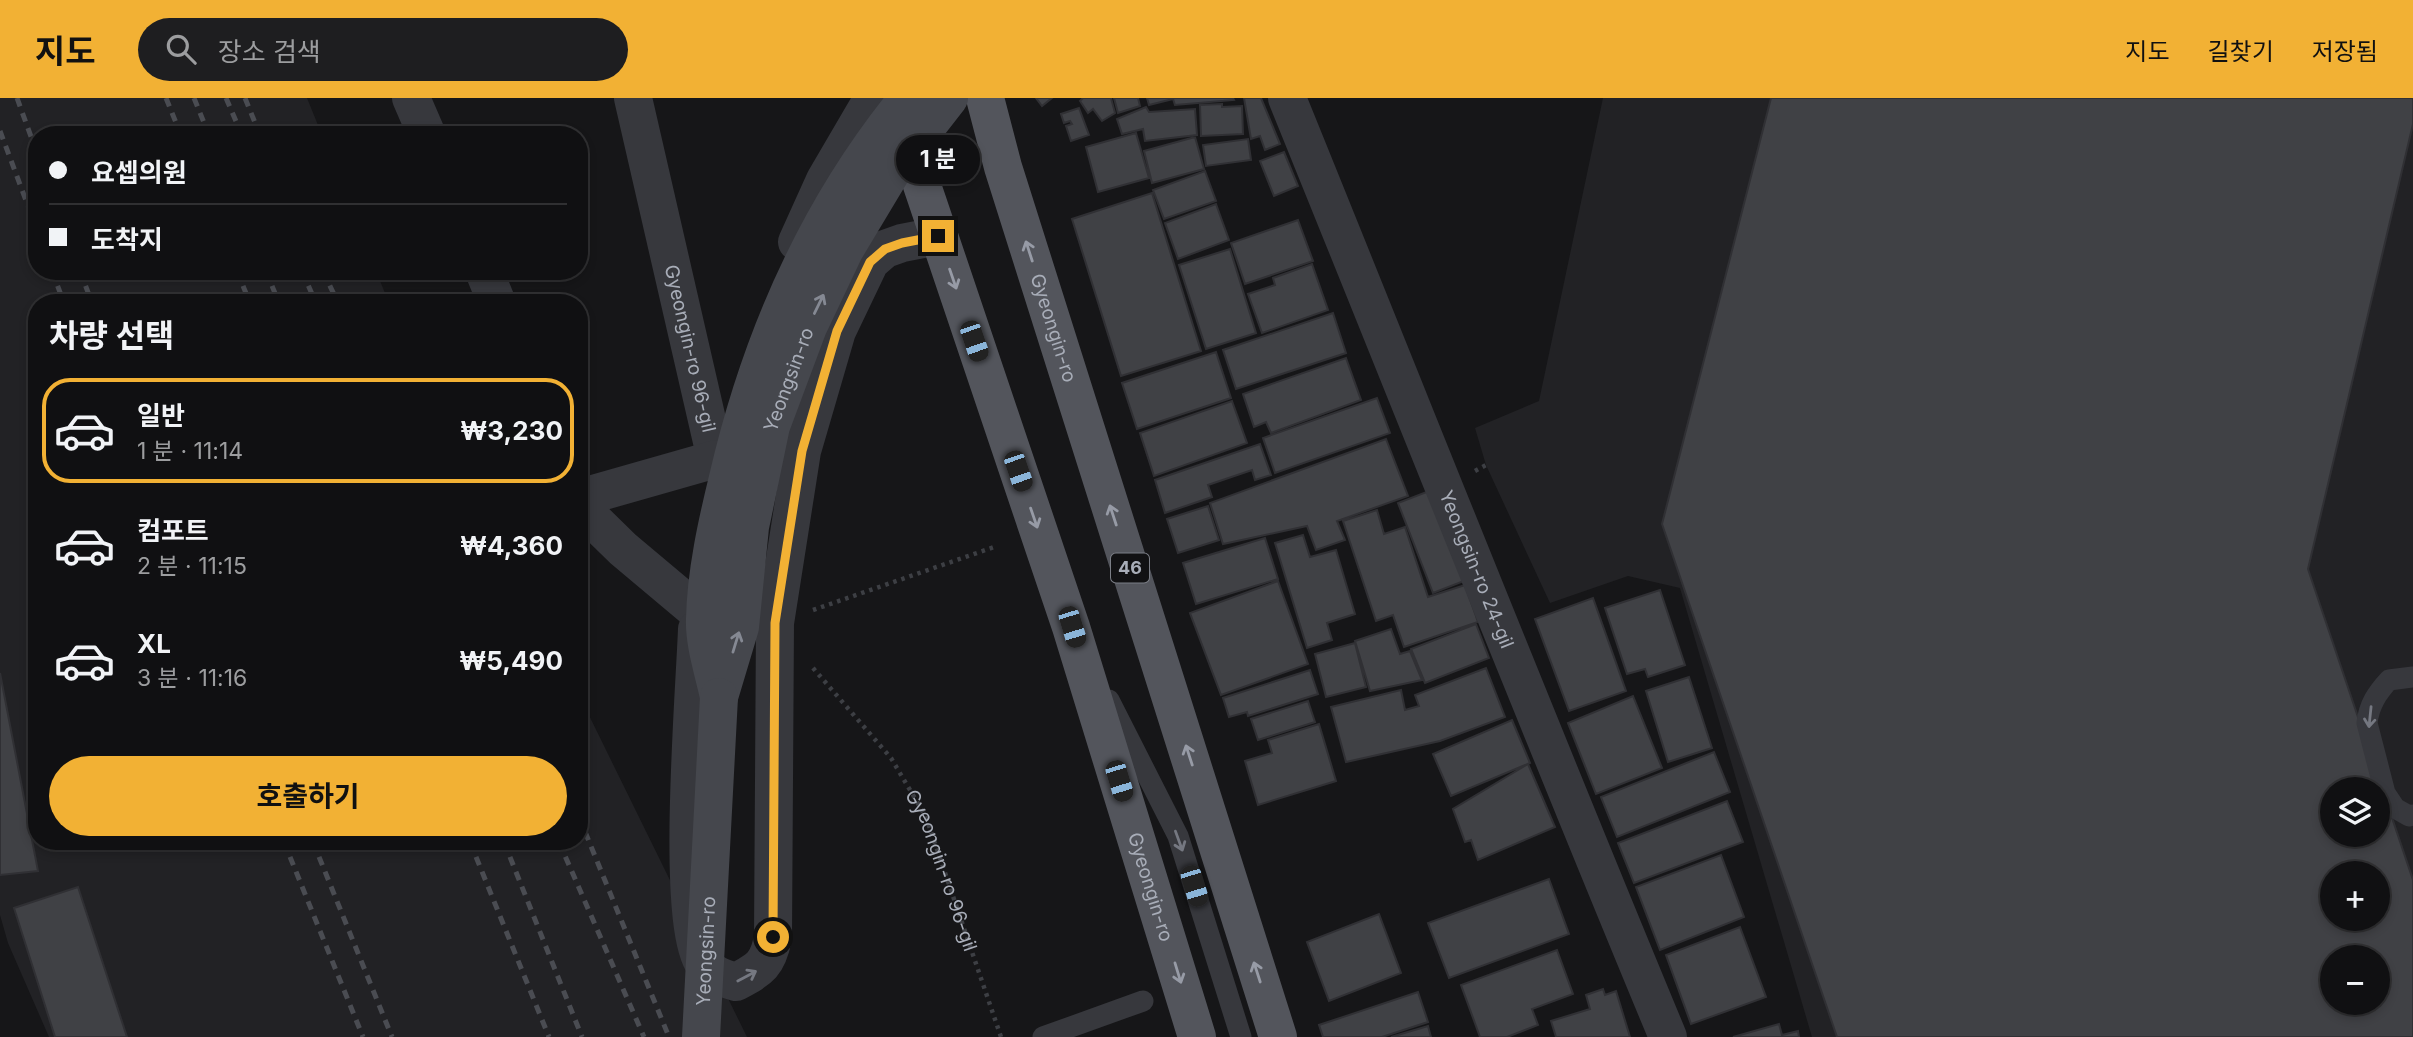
<!DOCTYPE html>
<html lang="ko">
<meta charset="utf-8">
<style>
:root{--surface:#101012;--page:#1e1e20;--text:#f1f3f6;--muted:#9c9d9f;--line:#303032;--accent:#f2b134}
body{margin:0;font-family:Inter,"Noto Sans KR",sans-serif;background:var(--page);color:var(--text);height:100vh;display:flex;flex-direction:column;font-size:26px;white-space:nowrap}
*{box-sizing:border-box;margin:0}
p{font-size:23px;color:var(--muted)}
.icon{flex:none;width:38px;height:38px;fill:none;stroke:currentColor;stroke-width:2;stroke-linecap:round;stroke-linejoin:round}
.map{position:relative;flex:1;overflow:hidden}
.details{position:absolute;left:28px;top:196px;width:560px;height:556px;display:flex;flex-direction:column;background:var(--surface);border-radius:28px;box-shadow:0 4px 10px #0003,0 0 0 2px var(--line)}
.details>*{flex:none}
.top-card{position:absolute;left:28px;top:28px;width:560px;height:154px;border-radius:28px;box-shadow:0 4px 10px #0003,0 0 0 2px var(--line);display:grid;align-content:center;height:154px;padding:0 21px;background:var(--surface)}
.tools{position:absolute;left:2320px;top:679px;display:grid;gap:14px}
.tools a{display:grid;place-items:center;width:70px;height:70px;border-radius:50%;background:var(--surface);box-shadow:0 4px 10px #0003,0 0 0 2px var(--line);font-size:35px}
.end{position:absolute;width:32px;height:32px;margin:-16px;border:9px solid #f2b134;background:#111;box-shadow:0 0 0 4px #111}
.from{border-radius:50%}
.bubble{position:absolute;height:49px;border-radius:24px;background:var(--surface);box-shadow:0 4px 10px #0003,0 0 0 2px var(--line);font-size:23px;font-weight:700;line-height:49px;text-align:center}
.car{position:absolute;width:21px;height:42px;margin:-21px -10px;border-radius:9px;box-shadow:0 0 5px 2px #0007;background:linear-gradient(#222 24%,#8ab4d8 0 40%,#222 0 76%,#8ab4d8 0 86%,#222 0)}
.top-card b{display:flex;align-items:center;gap:24px;height:66px;font-size:26px}
.top-card b+b{border-top:2px solid var(--line)}
.top-card i{width:18px;height:18px;background:var(--text)}
ul{padding:0;list-style:none}
li{display:flex;align-items:center;gap:21px;height:105px;margin:0 14px 10px;padding:0 7px;border:4px solid transparent;border-radius:28px}
li div{flex:1}
li b{display:block;font-size:26px}
li em{font-style:normal;font-weight:700}
li.on{border-color:var(--accent)}
li>.icon{width:63px;height:63px;stroke-width:1.5}
h2{padding:0 21px;font-size:32px;line-height:84px}
.cta{display:flex;gap:14px;margin-top:auto;padding:14px 21px}
.cta a{flex:1;height:80px;border-radius:42px;background:var(--accent);color:#111;font-size:28px;font-weight:700;line-height:80px;text-align:center}
header{display:flex;align-items:center;gap:42px;box-sizing:border-box;height:98px;padding:0 35px;background:var(--accent);color:#111}
header strong{font-size:33px}
nav{display:flex;gap:38px;margin-inline-start:auto;font-size:24px}
.search{width:490px;height:63px;background:var(--page);display:flex;align-items:center;gap:18px;box-sizing:border-box;padding:0 24px;border-radius:38px;color:var(--muted);font-size:26px}
.map>svg:first-child{display:block}
.built{fill:#222225;fill-rule:evenodd}
.building{fill:#404145;stroke:#303034;stroke-width:2;fill-rule:evenodd}
.lines{fill:none;stroke-linecap:round;stroke-linejoin:round}
.path{stroke:#3d3f44;stroke-width:4.5;stroke-dasharray:3.5 5;stroke-linecap:butt}
.lane{stroke:#37383d;stroke-width:21}
.street{stroke:#37383d;stroke-width:38}
.primary{stroke:#53555c;stroke-width:38}
.rail{stroke:#4a4c52;stroke-width:5;stroke-dasharray:9 7;stroke-linecap:butt}
.secondary-bridge{stroke:#45474d;stroke-width:38}
.oneway{stroke:#979ba6}
.oneway2{stroke:#858993}
.oneway3{stroke:#757881}
.route{stroke:#f2b134;stroke-width:9}
.labels{text-anchor:middle;stroke-width:5;stroke-linejoin:round;paint-order:stroke}
.shield{fill:#111113;stroke:#7b7e86;stroke-width:2}
.shield-label{font-size:18px;font-weight:bold;fill:#a8adb8}
.street-label{font-size:19px;fill:#a8adb8;stroke:#111113}
</style>
<header>
<strong>지도</strong>
<div class="search"><svg class="icon" aria-label="search" viewBox="0 0 24 24"><circle cx="10" cy="10" r="6"/><path d="M15 15l6 6"/></svg>장소 검색</div>
<nav><a>지도</a><a>길찾기</a><a>저장됨</a></nav>
</header>
<div class="map">
<svg width="2413" height="939" viewBox="0 0 2413 939">
<rect width="100%" height="100%" fill="#161618"/>
<path class="built" d="M0,0h307l15,37h-285v136h339l13,32h-352v539h542v-147l168,342h-698l-41,-94 -8,-28z
M1603,0h810v939h-601l-132,-449 -52,-12 -78,27 -64,-138 -11,-37 64,-27zM2333,691h45v46h-45zM2333,775h45v46h-45zM2333,859h45v46h-45z"/>
<path class="building" d="M1036,0h16l-10,8z
M1083,0h28l4,15 -13,8 -9,-12 -5,4 -8,-12z
M1114,0h24l2,8 -22,7z
M1147,0h86l1,2 -59,5 -2,-6 -24,6z
M1244,0h17l19,46 -15,6 -5,-14 -9,3z
M1771,0h642v26l-105,445 105,311v157h-576l-175,-513zM2333,691h45v46h-45zM2333,775h45v46h-45zM2333,859h45v46h-45z
M1222,6v3l20,-1 1,28 -42,2 -1,-31z
M1146,9l3,5 46,-3 2,26 -52,6 -2,-12 -21,5 -5,-15z
M1079,10l10,27 -18,6 -5,-15 6,-2 -2,-3 -6,2 -3,-9z
M1136,35l13,45 -51,14 -12,-45z
M1195,39l9,32 -52,14 -8,-32z
M1248,41l3,21 -45,6 -3,-21z
M1284,54l14,34 -24,10 -14,-35z
M1205,73l11,30 -52,18 -11,-29z
M1152,95l49,158 -80,25 -49,-157z
M1216,106l13,36 -51,19 -13,-36z
M1298,122l15,41 -68,23 -14,-41z
M1230,151l26,84 -50,16 -27,-84z
M1312,166l16,46 -66,23 -14,-39 27,-9 -2,-7z
M1333,215l13,40 -110,36 -13,-39z
M1216,254l15,46 -94,31 -15,-46z
M1346,260l15,42 -90,33 -5,-11 -12,5 -11,-33z
M1377,300l13,35 -115,40 -12,-35z
M1232,303l15,42 -93,33 -14,-43z
M1386,341l22,57 -71,25 8,19 -29,10 -9,-24 -84,18 -13,-41z
M1260,346l11,31 -16,5 -3,-10 -44,15 4,12 -47,16 -10,-33z
M1429,393l35,90 -31,12 -35,-90z
M1208,408l11,34 -41,13 -11,-34z
M1377,412l7,24 21,-7 23,70 37,-12 13,37 -74,25 -11,-32 -17,6 -33,-100z
M1303,437l7,22 26,-7 19,64 -28,9 5,17 -25,8 -32,-105z
M1265,440l13,41 -82,25 -13,-41z
M1278,483l30,83 -87,31 -31,-82z
M1660,492l25,75 -37,12 -3,-8 -18,5 -22,-66z
M1593,500l33,93 -57,20 -34,-92z
M1476,526l13,34 -64,25 -14,-34z
M1391,531l9,25 10,-3 12,29 -52,11 -15,-50z
M1355,545l11,44 -40,10 -11,-43z
M1486,570l19,49 -65,24 -94,21 -15,-55 70,-17 4,20 14,-4 -4,-11z
M1310,572l8,24 -70,22 -1,-4 -18,5 -6,-19z
M0,575l38,198 -38,4z
M1689,579l23,71 -44,14 -22,-71z
M1633,598l29,72 -66,26 -28,-71z
M1308,603l7,21 -57,18 -7,-21z
M1512,622l18,43 -79,33 -18,-42z
M1319,626l17,57 -78,24 -13,-44 27,-8 -4,-13z
M1714,654l16,40 -113,45 -16,-40z
M1528,666l27,63 -77,33 -7,-20 -6,2 -12,-33z
M1727,703l16,41 -109,41 -16,-40z
M1721,757l23,62 -84,33 -24,-63z
M1549,781l20,55 -120,44 -21,-55z
M78,789l49,150h-72l-41,-129z
M1379,816l22,59 -72,28 -22,-59z
M1740,829l26,70 -75,27 -25,-69z
M1557,852l16,44 -41,15 6,16 -31,12h-27l-19,-52z
M1603,891l2,6 11,-4 14,46h-74l-5,-16 39,-12 -4,-14z
M1418,894l10,30 -46,15h-59l-4,-12z
M1779,926l3,11 16,-4 1,6h-66z
M1428,928l3,11h-40z"/>
<g class="lines">
<g class="path">
<path d="M1475,373l11,-6"/>
<path d="M813,512l184,-64"/>
<path id="s1" d="M813,570l78,90 35,59 75,220"/>
</g>
<path class="lane" d="M2413,579l-24,3c-12,13 -20,25 -22,43l18,70 10,15 14,8 4,-1
M1109,602l69,136 63,201
M1043,939l100,-36"/>
<g class="street">
<path d="M411,0l16,37"/>
<path id="s2" d="M633,0l83,361"/>
<path id="s3" d="M1287,0c127,313 251,627 381,939"/>
<path d="M797,144l28,-62 48,-82"/>
<path d="M484,173l13,32"/>
<path d="M579,400l137,-39"/>
<path d="M579,408l44,43 75,63"/>
<path d="M697,531c-2,59 -22,295 7,335 8,11 19,14 32,18 24,-13 32,-17 37,-45l2,-314 27,-172 35,-120 33,-69 15,-13 17,-6 36,-7"/>
</g>
<g class="primary">
<path id="s4" d="M985,0l18,69 275,870"/>
<path id="s5" d="M900,22l171,507 126,410"/>
</g>
<path class="rail" d="M17,0l20,55
M166,0l15,37
M194,0l15,37
M226,0l16,37
M245,0l15,37
M0,33l37,99
M52,173l12,32
M80,173l12,32
M237,173l13,32
M266,173l13,32
M302,173l14,32
M323,173l15,32
M579,719l90,220
M284,744l79,195
M313,744l79,195
M470,744l79,195
M504,744l78,195
M559,744l85,195"/>
<g class="secondary-bridge">
<path id="s6" d="M908,0c-90,110 -148,242 -180,380 -11,45 -22,94 -23,141 -1,25 9,54 14,78l21,-70 10,-100 21,-101 37,-99 36,-76 48,-80 57,-73"/>
<path id="s7" d="M701,939l18,-340"/>
</g>
</g>
<defs><path id="oneway-shaft" d="M-6 0H5M1.5-3L5.5 0L1.5 3" fill="none" stroke-width="1.6" stroke-linecap="round" stroke-linejoin="round" transform="scale(1.75)"/></defs>
<g class="oneway">
<use href="#oneway-shaft" transform="translate(1029 153) rotate(-108)"/>
<use href="#oneway-shaft" transform="translate(953 181) rotate(71)"/>
<use href="#oneway-shaft" transform="translate(1113 417) rotate(-108)"/>
<use href="#oneway-shaft" transform="translate(1034 420) rotate(71)"/>
<use href="#oneway-shaft" transform="translate(1189 657) rotate(-108)"/>
<use href="#oneway-shaft" transform="translate(1257 874) rotate(-108)"/>
<use href="#oneway-shaft" transform="translate(1178 875) rotate(73)"/>
</g>
<g class="oneway2">
<use href="#oneway-shaft" transform="translate(819 206) rotate(-64)"/>
<use href="#oneway-shaft" transform="translate(736 544) rotate(-73)"/>
</g>
<g class="oneway3">
<use href="#oneway-shaft" transform="translate(2370 619) rotate(96)"/>
<use href="#oneway-shaft" transform="translate(1179 743) rotate(70)"/>
<use href="#oneway-shaft" transform="translate(747 878) rotate(-28)"/>
</g>
<g class="lines">
<path class="route" d="M773,839l2,-314 27,-172 35,-120 33,-69 15,-13 17,-6 36,-7"/>
</g>
<g class="labels">
<rect class="shield" x="1111" y="455.5" width="38" height="29" rx="5"/>
<g class="shield-label">
<text x="1130" y="476">46</text>
</g>
<g class="street-label">
<text dy="7" stroke="none"><textPath href="#s4" startOffset="240">Gyeongin-ro</textPath></text>
<text dy="7" stroke="none"><textPath href="#s2" startOffset="257">Gyeongin-ro 96-gil</textPath></text>
<text dy="7" stroke="none"><textPath href="#s6" startOffset="973">Yeongsin-ro</textPath></text>
<text dy="7" stroke="none"><textPath href="#s3" startOffset="508">Yeongsin-ro 24-gil</textPath></text>
<text dy="7" stroke="none"><textPath href="#s1" startOffset="243">Gyeongin-ro 96-gil</textPath></text>
<text dy="7" stroke="none"><textPath href="#s5" startOffset="807">Gyeongin-ro</textPath></text>
<text dy="7" stroke="none"><textPath href="#s7" startOffset="86">Yeongsin-ro</textPath></text>
</g>
</g>
</svg>
<div class="tools">
<a><svg class="icon" aria-label="layers" viewBox="0 0 24 24"><path d="M12 4l9 5-9 5-9-5zM3 14l9 5 9-5"/></svg></a>
<a>+</a>
<a>−</a>
</div>
<i class="end from" style="left:773px;top:839px"></i>
<i class="end" style="left:938px;top:138px"></i>
<div class="bubble" style="left:896px;top:37px;width:84px">1 분</div>
<i class="car" style="left:974px;top:243px;rotate:161deg"></i>
<i class="car" style="left:1018px;top:373px;rotate:161deg"></i>
<i class="car" style="left:1072px;top:529px;rotate:163deg"></i>
<i class="car" style="left:1119px;top:683px;rotate:163deg"></i>
<i class="car" style="left:1194px;top:788px;rotate:163deg"></i>
<div class="top-card">
<b><i class="from"></i>요셉의원</b>
<b><i></i>도착지</b>
</div>
<section class="details">
<h2>차량 선택</h2>
<ul>
<li class="on"><svg class="icon" aria-label="car" viewBox="0 0 24 24"><path d="M5 17H2v-5l4-1 3-4h7l3 4 3 1v5h-3M9 17h6M6 11h13"/><circle cx="7" cy="17" r="2"/><circle cx="17" cy="17" r="2"/></svg><div><b>일반</b><p>1 분 · 11:14</p></div><em>₩3,230</em></li>
<li><svg class="icon" aria-label="car" viewBox="0 0 24 24"><path d="M5 17H2v-5l4-1 3-4h7l3 4 3 1v5h-3M9 17h6M6 11h13"/><circle cx="7" cy="17" r="2"/><circle cx="17" cy="17" r="2"/></svg><div><b>컴포트</b><p>2 분 · 11:15</p></div><em>₩4,360</em></li>
<li><svg class="icon" aria-label="car" viewBox="0 0 24 24"><path d="M5 17H2v-5l4-1 3-4h7l3 4 3 1v5h-3M9 17h6M6 11h13"/><circle cx="7" cy="17" r="2"/><circle cx="17" cy="17" r="2"/></svg><div><b>XL</b><p>3 분 · 11:16</p></div><em>₩5,490</em></li>
</ul>
<div class="cta"><a>호출하기</a></div>
</section>
</div>
